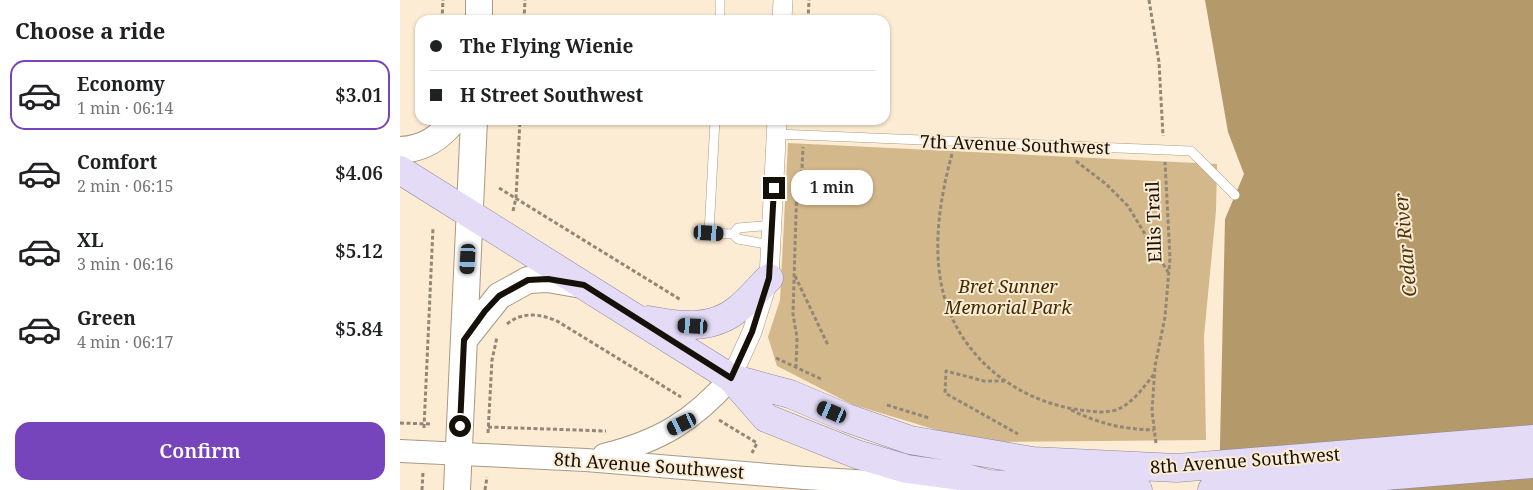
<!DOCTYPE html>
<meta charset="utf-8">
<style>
:root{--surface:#fff;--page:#f6f6f6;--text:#202124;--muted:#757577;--line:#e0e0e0;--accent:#7645bc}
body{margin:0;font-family:"Noto Serif",serif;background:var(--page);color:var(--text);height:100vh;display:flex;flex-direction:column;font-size:19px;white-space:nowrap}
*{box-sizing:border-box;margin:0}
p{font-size:16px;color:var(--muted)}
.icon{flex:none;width:28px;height:28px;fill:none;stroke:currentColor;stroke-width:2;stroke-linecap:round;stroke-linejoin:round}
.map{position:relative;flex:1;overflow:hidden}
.sheet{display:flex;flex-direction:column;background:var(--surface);width:400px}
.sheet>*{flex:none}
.banner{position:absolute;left:15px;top:15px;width:475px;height:110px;border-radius:15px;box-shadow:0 1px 4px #0004;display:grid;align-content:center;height:110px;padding:0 15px;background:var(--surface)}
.end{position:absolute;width:22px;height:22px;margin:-11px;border:6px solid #161108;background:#fff;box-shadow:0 0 0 2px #fff}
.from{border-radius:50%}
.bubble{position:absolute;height:35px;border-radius:15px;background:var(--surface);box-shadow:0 1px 4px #0004;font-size:16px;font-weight:600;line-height:35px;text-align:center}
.car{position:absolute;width:15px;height:30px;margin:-15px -8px;border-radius:6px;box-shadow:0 0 4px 1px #0007;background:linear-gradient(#222 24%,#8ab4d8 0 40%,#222 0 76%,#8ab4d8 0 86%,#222 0)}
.banner b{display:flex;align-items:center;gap:18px;height:48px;font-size:19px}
.banner b+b{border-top:1px solid var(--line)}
.banner i{width:12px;height:12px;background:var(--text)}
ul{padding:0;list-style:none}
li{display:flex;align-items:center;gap:15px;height:70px;margin:0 10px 8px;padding:0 5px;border:2px solid transparent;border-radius:15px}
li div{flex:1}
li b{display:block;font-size:19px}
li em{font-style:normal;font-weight:600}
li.selected{border-color:var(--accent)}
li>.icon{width:45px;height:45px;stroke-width:1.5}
h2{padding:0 15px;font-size:22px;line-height:60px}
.primary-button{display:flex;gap:10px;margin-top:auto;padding:10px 15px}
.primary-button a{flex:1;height:58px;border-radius:15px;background:var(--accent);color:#fff;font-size:20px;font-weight:600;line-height:58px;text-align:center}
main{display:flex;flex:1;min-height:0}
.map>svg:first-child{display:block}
.green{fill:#d3b88c}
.water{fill:#b4996b}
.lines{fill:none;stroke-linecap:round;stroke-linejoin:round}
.service-casing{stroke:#a89a83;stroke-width:10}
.minor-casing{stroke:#a89a83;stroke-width:20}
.tertiary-casing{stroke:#a89a83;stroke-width:24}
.secondary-casing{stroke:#a89a83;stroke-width:28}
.primary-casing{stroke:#90869f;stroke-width:29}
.path{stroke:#928775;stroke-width:3;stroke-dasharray:4 2.5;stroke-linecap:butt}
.service{stroke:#fff;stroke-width:9}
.minor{stroke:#fff;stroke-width:19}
.tertiary{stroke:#fff;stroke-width:22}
.secondary{stroke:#fff;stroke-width:26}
.primary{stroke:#e4dcf6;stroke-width:28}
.route{stroke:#161108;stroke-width:6}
.labels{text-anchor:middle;stroke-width:4;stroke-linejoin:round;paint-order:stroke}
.street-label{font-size:18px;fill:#161108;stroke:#fcecd3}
.park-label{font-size:18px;font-style:italic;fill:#3f2b04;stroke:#fcecd3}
.water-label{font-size:19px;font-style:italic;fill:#4a3510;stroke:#fcecd3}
</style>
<main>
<section class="sheet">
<h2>Choose a ride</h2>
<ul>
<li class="selected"><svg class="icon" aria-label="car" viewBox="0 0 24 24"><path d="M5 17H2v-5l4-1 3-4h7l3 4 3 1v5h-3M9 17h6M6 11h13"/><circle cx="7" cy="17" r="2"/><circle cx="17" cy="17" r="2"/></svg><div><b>Economy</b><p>1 min · 06:14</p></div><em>$3.01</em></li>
<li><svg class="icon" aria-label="car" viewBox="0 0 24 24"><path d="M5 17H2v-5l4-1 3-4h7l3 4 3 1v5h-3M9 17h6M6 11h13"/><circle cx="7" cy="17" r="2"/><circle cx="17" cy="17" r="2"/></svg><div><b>Comfort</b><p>2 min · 06:15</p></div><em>$4.06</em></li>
<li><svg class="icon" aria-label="car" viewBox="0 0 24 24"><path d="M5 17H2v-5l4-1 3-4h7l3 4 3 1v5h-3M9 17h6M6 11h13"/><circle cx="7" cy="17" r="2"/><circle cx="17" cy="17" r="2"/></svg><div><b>XL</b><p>3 min · 06:16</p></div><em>$5.12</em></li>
<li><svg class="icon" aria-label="car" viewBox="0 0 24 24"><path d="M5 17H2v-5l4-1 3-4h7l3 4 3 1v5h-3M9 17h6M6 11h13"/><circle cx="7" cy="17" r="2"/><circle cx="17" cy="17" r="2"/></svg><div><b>Green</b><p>4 min · 06:17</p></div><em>$5.84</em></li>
</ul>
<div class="primary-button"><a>Confirm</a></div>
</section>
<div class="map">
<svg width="1133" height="490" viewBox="0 0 1133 490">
<rect width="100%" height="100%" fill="#fcecd3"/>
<path class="green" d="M388,143l429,21 -1,47 -12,125 2,104 -209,2 -54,-10 -92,-28 -74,-38 -9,-29 12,-37z"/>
<path class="water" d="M805,0h328v490h-314l6,-271 19,-45 -16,-42z"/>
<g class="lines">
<g class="service-casing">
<path id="service" d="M320,20v-20
M315,120l-6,113 24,1 5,5 33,6
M377,134l414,17 44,44
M333,234l5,-6 34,-3"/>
</g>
<g class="minor-casing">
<path id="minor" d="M382,20l1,-20
M331,378l21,-46 17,-54 8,-158"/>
</g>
<g class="tertiary-casing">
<path id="tertiary" d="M0,451l186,9 219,18 165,10
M204,455c56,-14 89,-34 127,-77"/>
</g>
<g class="secondary-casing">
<path id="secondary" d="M79,20v-20
M0,150c24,-1 40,-12 54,-30
M64,340l35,-44 29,-16 20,-1 34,6
M57,490l17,-370"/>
</g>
<g class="primary-casing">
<path id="primary" d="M0,170l331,208 59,16 57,24 63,22 123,21 144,7 356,-29
M248,320c32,6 63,11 90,-11 11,-9 21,-21 31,-31
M331,378l35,40 90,36 51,15 52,7 29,8 150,6
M812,490l321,-26"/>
</g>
<path class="path" d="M749,0l10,62 4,74
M42,20l1,-20
M124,20l1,-20
M408,20l1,-20
M552,154c-12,44 -20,93 -9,138 16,63 69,106 131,117 14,2 28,5 42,1 16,-6 28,-23 38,-36
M676,161l30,23 22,22 40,66
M99,188l182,112
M113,211l3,-13 4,-78
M395,276l33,69
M107,324c16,-13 33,-10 50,-3l124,76
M376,358l45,21
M396,368l1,-30 -4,-24 4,-132 5,-13 1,-22
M605,381h-21l-38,-10 -1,22 73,41
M487,405l42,13
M671,410c30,14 50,19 83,20
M319,420l38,23 -5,10
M0,423l30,1
M88,427l118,4
M24,428l9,-200
M88,433l4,-73 5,-23
M756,443l-4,-32 3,-45 10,-49 5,-59 -5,-96
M22,490l1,-18
M85,490l2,-13"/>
<use href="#service" class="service"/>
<use href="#minor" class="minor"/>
<use href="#tertiary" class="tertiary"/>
<use href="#secondary" class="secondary"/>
<use href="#primary" class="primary"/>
</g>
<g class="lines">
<path class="route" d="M60,426l4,-86 21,-29 14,-15 29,-16 20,-1 36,6 147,93 21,-46 17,-54 5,-90"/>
</g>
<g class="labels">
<g class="street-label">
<text transform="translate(615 145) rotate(2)" y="6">7th Avenue Southwest</text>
<text transform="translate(754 222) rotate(-92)" y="6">Ellis Trail</text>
<text transform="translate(845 461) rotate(-4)" y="6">8th Avenue Southwest</text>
<text transform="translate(249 466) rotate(4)" y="6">8th Avenue Southwest</text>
</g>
<g class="park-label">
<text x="608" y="293">Bret Sunner<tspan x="608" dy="21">Memorial Park</tspan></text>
</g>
<g class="water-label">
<text transform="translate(1005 245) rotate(-95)" y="7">Cedar River</text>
</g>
</g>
</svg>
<i class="end from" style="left:60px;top:426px"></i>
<i class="end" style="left:374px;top:188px"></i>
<div class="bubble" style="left:391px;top:170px;width:82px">1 min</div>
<i class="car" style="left:309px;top:233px;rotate:93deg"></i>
<i class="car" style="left:68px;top:259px;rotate:183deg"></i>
<i class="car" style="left:293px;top:326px;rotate:273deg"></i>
<i class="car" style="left:432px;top:412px;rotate:293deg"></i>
<i class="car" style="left:282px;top:424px;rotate:244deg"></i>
<div class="banner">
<b><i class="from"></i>The Flying Wienie</b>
<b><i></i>H Street Southwest</b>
</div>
</div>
</main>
